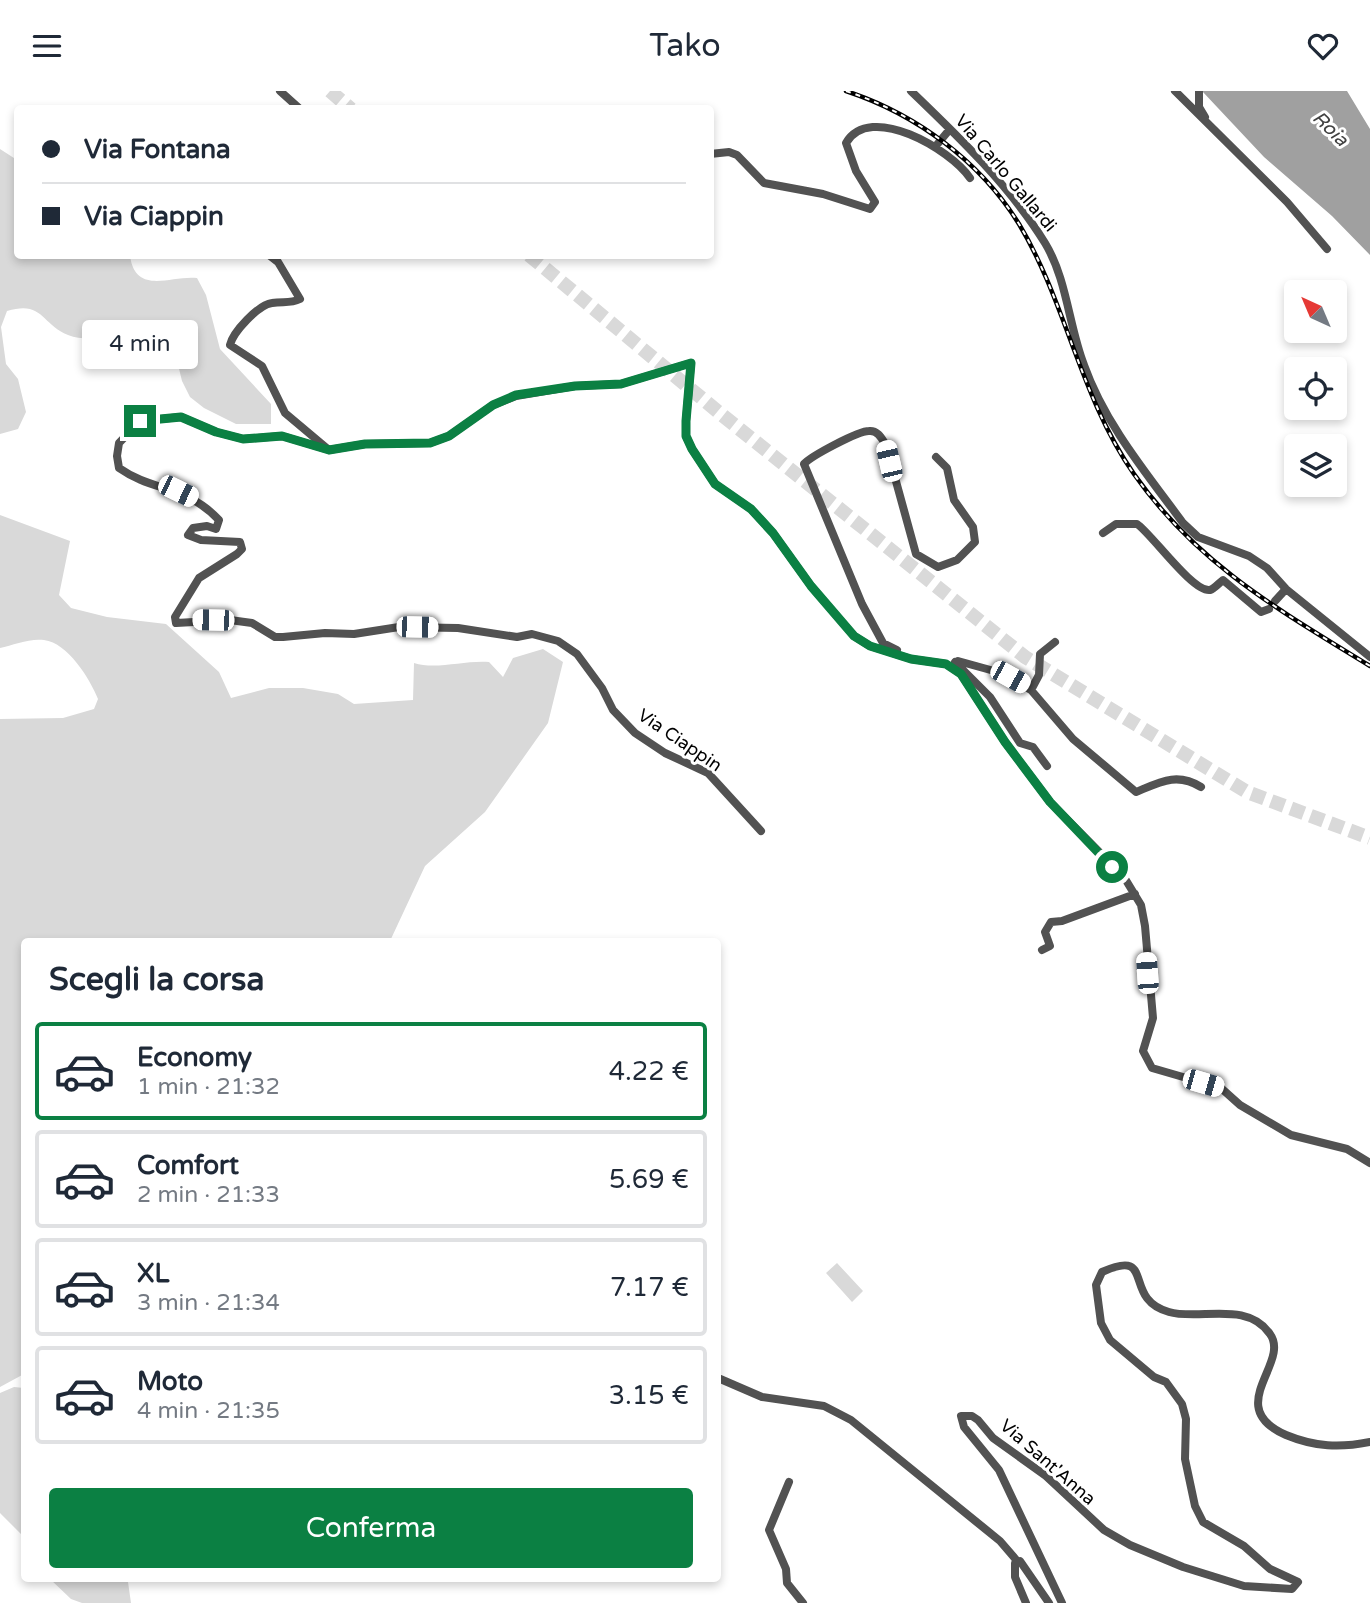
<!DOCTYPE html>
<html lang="it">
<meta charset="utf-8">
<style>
:root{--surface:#fff;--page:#f2f2f3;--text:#1f2937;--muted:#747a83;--line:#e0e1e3;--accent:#0b8043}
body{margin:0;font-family:"Varela Round",sans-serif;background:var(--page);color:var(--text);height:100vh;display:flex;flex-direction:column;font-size:26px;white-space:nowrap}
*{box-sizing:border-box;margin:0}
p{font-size:23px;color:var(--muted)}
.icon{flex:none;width:38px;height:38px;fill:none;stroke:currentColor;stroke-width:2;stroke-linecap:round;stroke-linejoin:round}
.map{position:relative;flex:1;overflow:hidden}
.sheet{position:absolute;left:21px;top:847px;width:700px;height:644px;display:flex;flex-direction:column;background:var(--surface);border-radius:7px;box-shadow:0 4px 10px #0003}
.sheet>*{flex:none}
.top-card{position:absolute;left:14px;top:14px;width:700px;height:154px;border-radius:7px;box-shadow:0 4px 10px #0003;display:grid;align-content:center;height:154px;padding:0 28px;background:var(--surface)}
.needle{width:46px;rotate:316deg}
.buttons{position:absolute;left:1284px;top:189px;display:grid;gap:14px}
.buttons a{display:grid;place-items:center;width:63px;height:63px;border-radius:7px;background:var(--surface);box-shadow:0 4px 10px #0003;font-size:35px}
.end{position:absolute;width:32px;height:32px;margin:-16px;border:9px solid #0b8043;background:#fff;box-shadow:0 0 0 4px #fff}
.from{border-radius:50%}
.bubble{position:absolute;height:49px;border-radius:7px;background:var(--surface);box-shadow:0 4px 10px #0003;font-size:23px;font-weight:600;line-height:49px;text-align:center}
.car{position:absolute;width:21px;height:42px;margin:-21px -10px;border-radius:9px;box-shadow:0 0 5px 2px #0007;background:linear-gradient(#fff 24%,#345 0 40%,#fff 0 76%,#345 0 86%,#fff 0)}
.top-card b{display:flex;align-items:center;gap:24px;height:66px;font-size:26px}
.top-card b+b{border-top:2px solid var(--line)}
.top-card i{width:18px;height:18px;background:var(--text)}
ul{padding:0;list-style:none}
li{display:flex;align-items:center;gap:21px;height:98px;margin:0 14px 10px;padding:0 14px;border:4px solid var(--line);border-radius:7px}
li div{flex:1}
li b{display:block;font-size:26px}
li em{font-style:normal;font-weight:600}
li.active{border-color:var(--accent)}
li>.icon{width:63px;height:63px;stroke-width:1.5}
h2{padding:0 28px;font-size:32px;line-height:84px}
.primary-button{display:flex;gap:14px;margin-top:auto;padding:14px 28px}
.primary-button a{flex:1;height:80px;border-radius:7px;background:var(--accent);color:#fff;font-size:28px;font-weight:600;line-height:80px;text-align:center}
header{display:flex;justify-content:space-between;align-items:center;height:91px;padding:0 28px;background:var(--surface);font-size:32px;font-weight:600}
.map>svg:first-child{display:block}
.green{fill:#d9d9d9}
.water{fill:#a0a0a0}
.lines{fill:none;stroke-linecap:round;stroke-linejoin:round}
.highway-tunnel{stroke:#d9d9d9;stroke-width:14;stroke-dasharray:14 7;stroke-linecap:butt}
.street{stroke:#525252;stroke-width:8}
.rail-casing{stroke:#000;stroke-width:4.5}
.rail{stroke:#fff;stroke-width:2;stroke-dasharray:5;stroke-linecap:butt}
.route{stroke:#0b8043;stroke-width:9}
.labels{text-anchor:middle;stroke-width:6;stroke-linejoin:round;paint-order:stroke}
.street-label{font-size:18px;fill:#000;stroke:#fff}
.water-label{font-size:19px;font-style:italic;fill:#414141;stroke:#fff}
</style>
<header><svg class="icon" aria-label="menu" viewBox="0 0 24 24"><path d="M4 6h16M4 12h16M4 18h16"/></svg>Tako<svg class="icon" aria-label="heart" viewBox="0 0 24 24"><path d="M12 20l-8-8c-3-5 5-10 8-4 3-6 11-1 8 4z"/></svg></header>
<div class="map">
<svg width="1370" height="1512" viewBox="0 0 1370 1512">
<rect width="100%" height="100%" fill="#fff"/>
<path class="green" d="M0,58l17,11 1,95 112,1c6,40 41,19 67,22l9,17 14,54 51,55v20h-35l-32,-16 -14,-11 -8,-16 -9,-37c-36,-25 -71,4 -105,-9 -27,-11 -25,-35 -61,-24l-6,16 5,37 12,15 8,33 -8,17 -18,5z
M0,424l70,26 -11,54 12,13 36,9 59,7 53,48 12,26 38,-10h34l35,6 16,10 59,-4 1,-37c22,7 51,-3 75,-1l14,15 10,-19 30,-9 20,13 -15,61 -63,89 -60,54 -35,75h-366v433l-24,13v-668l63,-1 31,-9 4,-10c-8,-20 -30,-56 -54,-59 -14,-2 -31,5 -44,8z
M837,1172l26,28 -11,11 -26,-29z
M14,1296l10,1v149l-24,-24v-120z
M50,1488h82l-4,3 3,21h-49l-11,-4z"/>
<path class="water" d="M1202,0h145l23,38v126l-38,-39 -68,-59z"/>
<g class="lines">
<path class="highway-tunnel" d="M330,0l21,18
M529,164l193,160 303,242 222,135 123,46"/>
<path class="street" d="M280,0l20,18
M911,0c48,46 99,95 134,152 22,36 24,84 39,122 21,59 63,109 99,158l15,14 51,19 18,12 19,21 84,68
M1175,0l112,111 40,47
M1199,0v16l6,10
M935,56l15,-18
M710,63l19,-2 8,3 27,28 59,11 47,15 5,-7 -19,-31 -10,-28c24,-41 104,6 124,35
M269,164l9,7 22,37c-10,5 -17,2 -28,4 -14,2 -39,29 -42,42l32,21 23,47 44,37
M1103,442l13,-9h21c14,9 56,69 73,66 4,-1 10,-8 13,-10l38,32 8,-3
M1275,510l11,-12
M897,559l-14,-7 -21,-39 -58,-140c7,-8 54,-33 65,-33 9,-1 13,8 17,14l30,109 22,13 19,-7 18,-18 -2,-15 -19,-27 -7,-32 -11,-11
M955,571l35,35 30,46 13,4 14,19
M952,576l6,-6 47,13 26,16 42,49 63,53c24,-10 41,-20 65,-5
M1031,599l8,-15 1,-21 15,-12
M761,740l-53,-58 -43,-20 -30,-20 -22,-23 -11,-22 -25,-34 -19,-13 -26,-7 -15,3 -59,-9 -59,-1 -45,7 -29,-1 -42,4h-8l-23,-14 -22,-3 -54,3 -1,-6 24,-39 38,-24 5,-5 -2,-7 -39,-2 -13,-5 5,-7 14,-2 9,3 3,-9c-33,-35 -66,-28 -100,-52l-2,-12 2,-13 21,-22 41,-4 35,15 27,7 39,-3 47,14 36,-6 65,-1 19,-7 44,-31 23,-9 59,-10 46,-2 70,-21 -5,58v15l6,13 23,35 36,25 22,24 38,53 43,50 16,10 41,13 35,5 15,10 44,68 45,60 74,75 17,28 4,21 8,92 -10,33 9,17 69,20 19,17 51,30 56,14 23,14
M1042,859l8,-4 -5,-14 6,-10 11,-1 73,-27
M718,1287l44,19 62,9 27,14 149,121 18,21
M789,1391l-20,48 17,39 1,14 16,20
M1026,1512l-11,-26v-14l5,-2 29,42
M1062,1512l-63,-133 -35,-43 -3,-11h11l6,4 15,18 53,38 58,54 26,15 53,22 61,19 48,3 6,-7 -28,-13 -26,-23 -41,-24 -8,-16 -10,-47 1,-40 -4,-15 -16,-22 -12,-5 -44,-37 -9,-17 -5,-38 6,-13c55,-25 19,27 67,40 30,9 78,-12 101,22 21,29 -48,73 16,101 29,12 54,13 84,7"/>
<g class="rail-casing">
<path id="rail" d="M846,0c70,23 134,70 173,133 47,78 61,173 115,250 63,90 145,136 236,192"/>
</g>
<use href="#rail" class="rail"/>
</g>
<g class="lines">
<path class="route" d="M140,330l41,-4 35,15 27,7 39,-3 47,14 36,-6 65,-1 19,-7 44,-31 23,-10 59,-9 46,-2 70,-21 -5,58v15l6,13 23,35 36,25 22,24 38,53 43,50 16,10 41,13 35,5 15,10 44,68 45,60 62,65"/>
</g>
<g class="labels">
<g class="street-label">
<text transform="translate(1006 82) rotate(50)" y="6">Via Carlo Gallardi</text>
<text transform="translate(680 649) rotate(34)" y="6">Via Ciappin</text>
<text transform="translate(1048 1371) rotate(41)" y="6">Via Sant'Anna</text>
</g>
<g class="water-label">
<text transform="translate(1331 37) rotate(44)" y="7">Roia</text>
</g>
</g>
</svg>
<div class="buttons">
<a><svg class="needle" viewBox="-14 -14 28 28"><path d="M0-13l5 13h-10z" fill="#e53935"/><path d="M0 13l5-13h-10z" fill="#747a83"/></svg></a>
<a><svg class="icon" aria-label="locate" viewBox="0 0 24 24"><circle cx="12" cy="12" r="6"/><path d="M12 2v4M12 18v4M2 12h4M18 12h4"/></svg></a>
<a><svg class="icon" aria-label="layers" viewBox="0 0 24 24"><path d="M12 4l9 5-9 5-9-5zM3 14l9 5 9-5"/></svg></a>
</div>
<i class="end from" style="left:1112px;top:776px"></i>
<i class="end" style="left:140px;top:330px"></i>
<div class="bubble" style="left:82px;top:229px;width:116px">4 min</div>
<i class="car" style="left:889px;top:370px;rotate:347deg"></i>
<i class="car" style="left:178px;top:400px;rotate:116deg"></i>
<i class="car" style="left:213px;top:529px;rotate:271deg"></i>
<i class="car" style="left:417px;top:536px;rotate:91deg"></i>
<i class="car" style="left:1010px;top:586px;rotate:119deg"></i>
<i class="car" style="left:1147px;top:882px;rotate:356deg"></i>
<i class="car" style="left:1203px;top:992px;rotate:106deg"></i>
<div class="top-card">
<b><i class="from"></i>Via Fontana</b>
<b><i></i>Via Ciappin</b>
</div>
<section class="sheet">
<h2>Scegli la corsa</h2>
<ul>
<li class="active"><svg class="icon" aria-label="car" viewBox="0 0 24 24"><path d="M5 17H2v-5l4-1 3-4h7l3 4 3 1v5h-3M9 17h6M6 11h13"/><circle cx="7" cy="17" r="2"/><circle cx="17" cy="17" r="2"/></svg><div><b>Economy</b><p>1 min · 21:32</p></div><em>4.22 €</em></li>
<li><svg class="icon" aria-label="car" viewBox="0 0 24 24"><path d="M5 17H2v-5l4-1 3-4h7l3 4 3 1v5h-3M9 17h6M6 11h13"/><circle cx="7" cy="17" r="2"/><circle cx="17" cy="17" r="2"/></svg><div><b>Comfort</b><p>2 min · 21:33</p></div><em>5.69 €</em></li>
<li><svg class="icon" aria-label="car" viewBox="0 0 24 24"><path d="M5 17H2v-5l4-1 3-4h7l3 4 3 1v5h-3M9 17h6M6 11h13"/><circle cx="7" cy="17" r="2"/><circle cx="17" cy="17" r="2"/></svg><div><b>XL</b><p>3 min · 21:34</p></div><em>7.17 €</em></li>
<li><svg class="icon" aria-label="car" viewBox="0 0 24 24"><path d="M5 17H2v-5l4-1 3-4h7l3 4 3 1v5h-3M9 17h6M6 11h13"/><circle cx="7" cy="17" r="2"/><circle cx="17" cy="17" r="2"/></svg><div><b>Moto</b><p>4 min · 21:35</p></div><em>3.15 €</em></li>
</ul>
<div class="primary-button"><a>Conferma</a></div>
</section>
</div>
